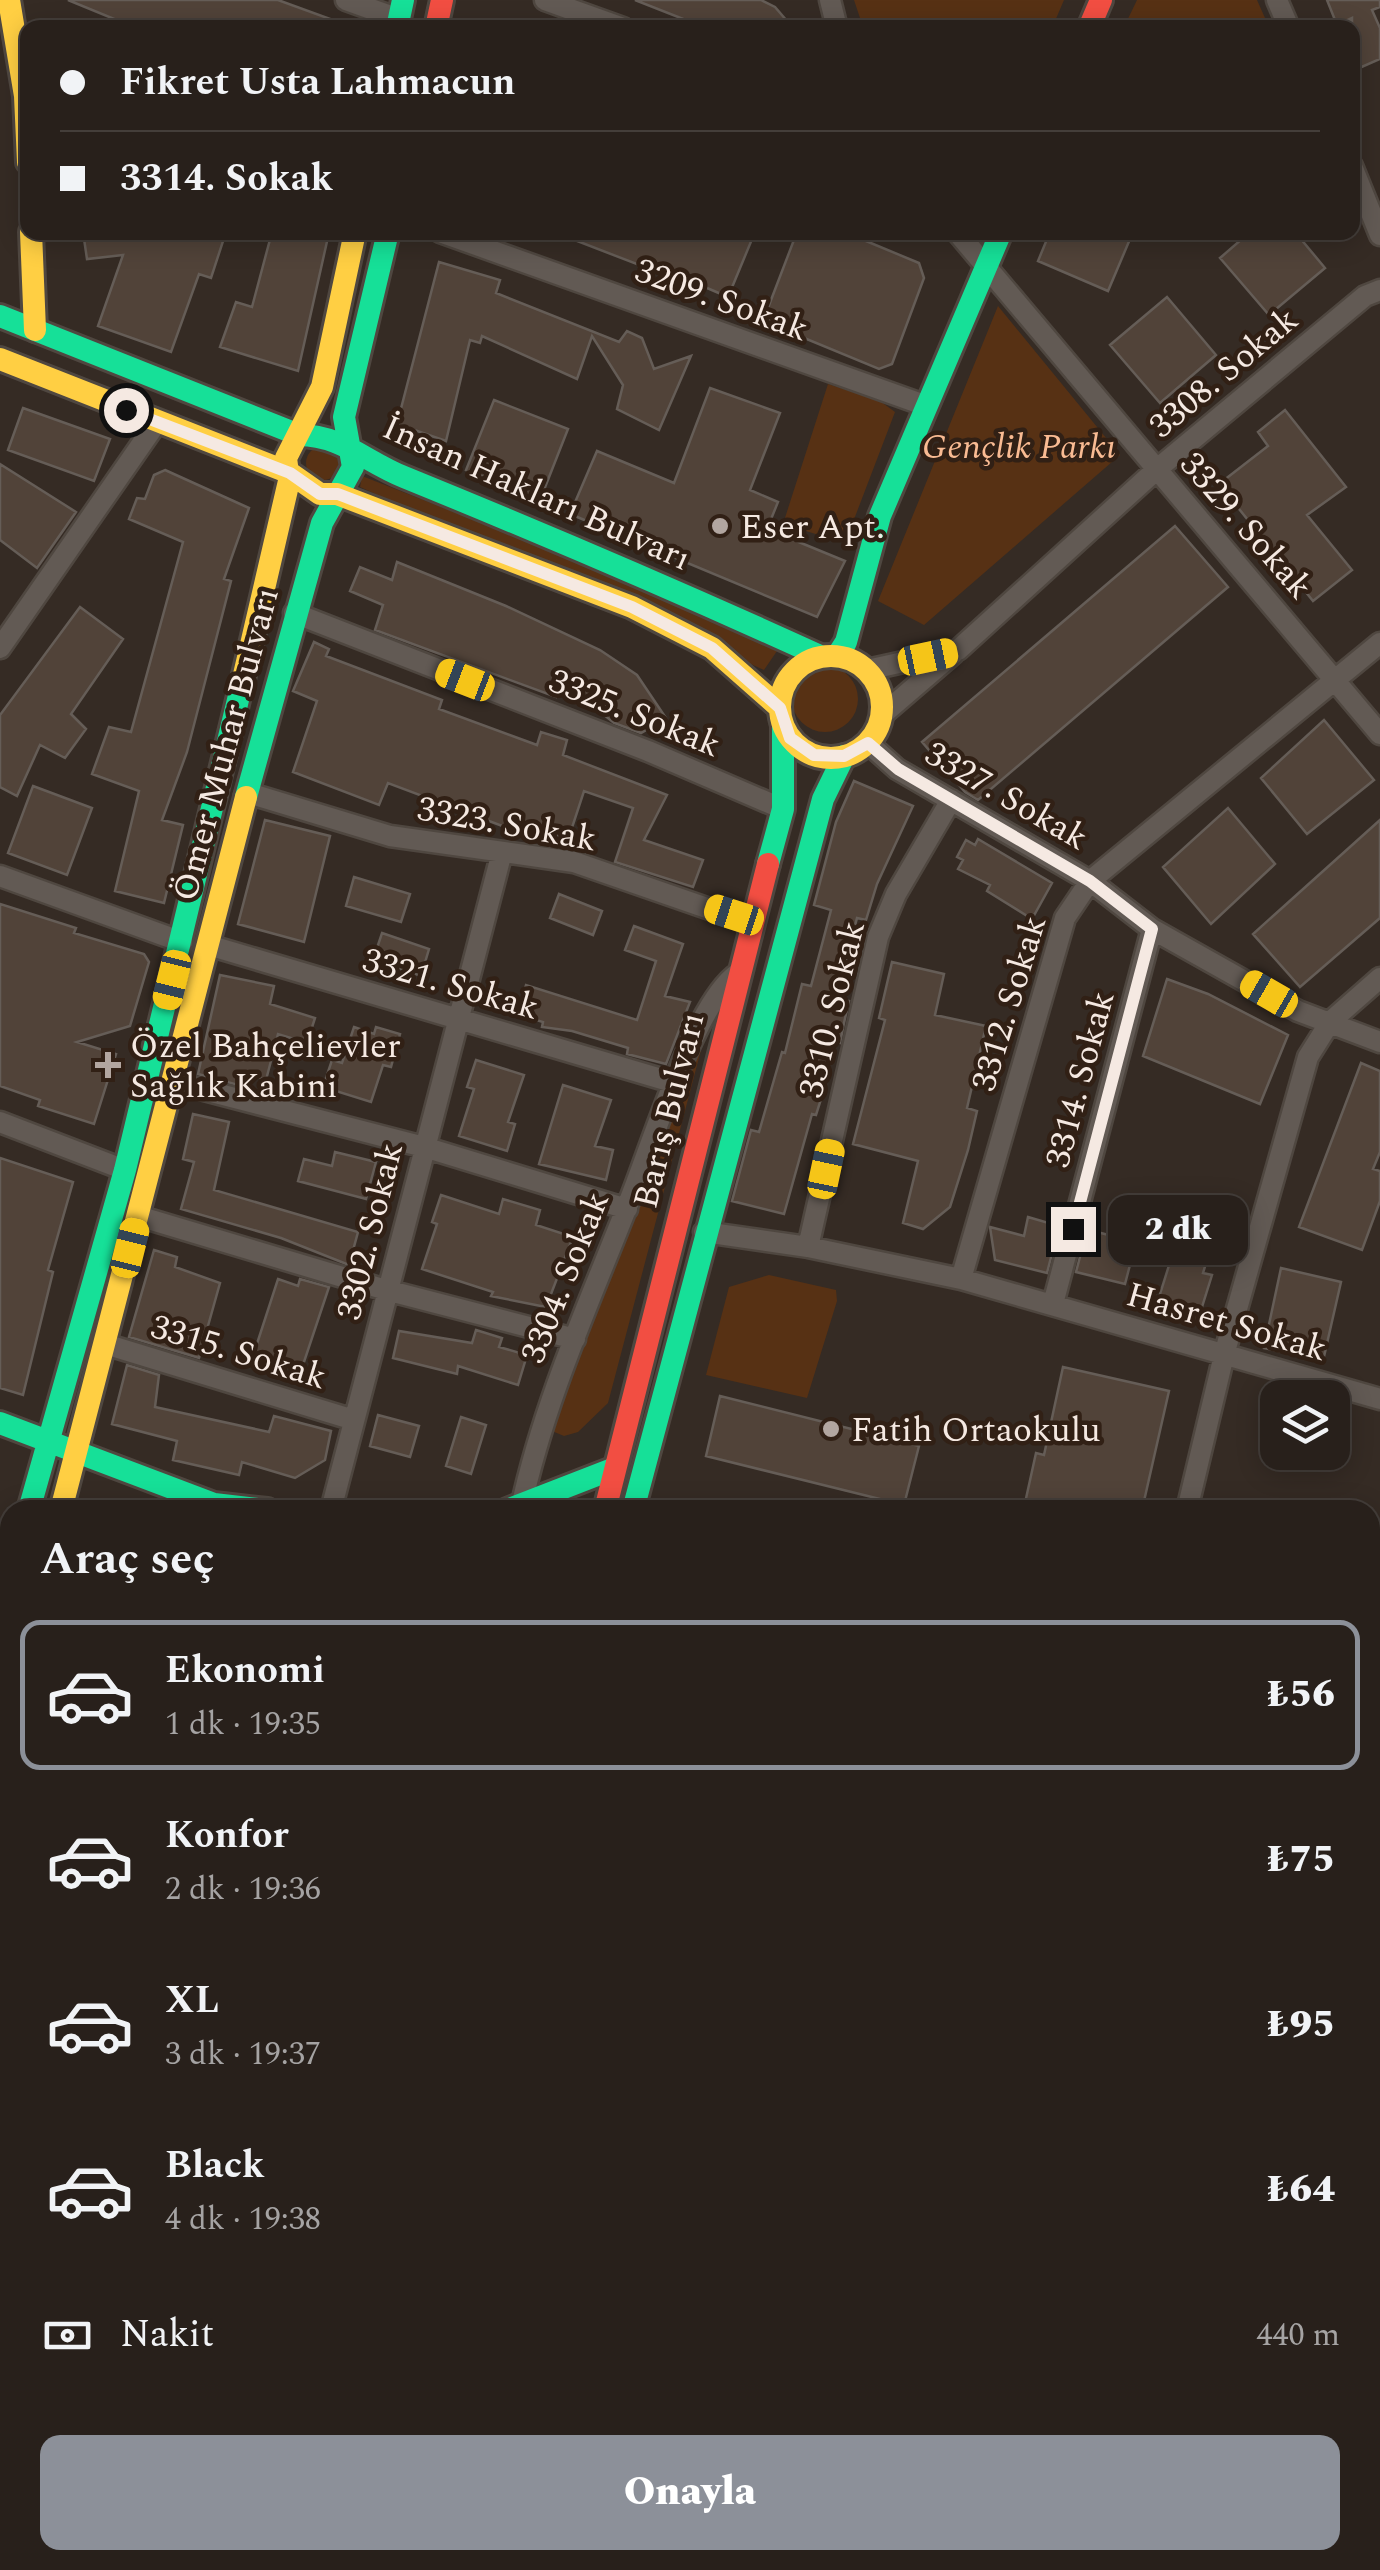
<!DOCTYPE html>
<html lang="tr">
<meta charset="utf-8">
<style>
:root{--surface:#28201b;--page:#302824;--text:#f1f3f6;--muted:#a5a3a3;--line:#443e3a;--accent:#8c9099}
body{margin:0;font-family:Spectral,serif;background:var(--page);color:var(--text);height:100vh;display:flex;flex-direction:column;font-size:38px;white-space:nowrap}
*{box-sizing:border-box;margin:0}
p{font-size:32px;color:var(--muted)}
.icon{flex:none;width:55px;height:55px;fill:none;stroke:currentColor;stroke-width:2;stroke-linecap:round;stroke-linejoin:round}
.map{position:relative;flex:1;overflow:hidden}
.drawer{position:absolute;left:0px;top:1500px;width:1380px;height:1070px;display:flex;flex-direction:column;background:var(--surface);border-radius:30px 30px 0 0;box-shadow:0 5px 25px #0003,0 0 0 2px var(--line)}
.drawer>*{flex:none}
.banner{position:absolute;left:20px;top:20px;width:1340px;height:220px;border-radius:20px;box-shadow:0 5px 25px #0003,0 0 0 2px var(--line);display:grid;align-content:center;height:220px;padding:0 40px;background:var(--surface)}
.buttons{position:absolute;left:1260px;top:1380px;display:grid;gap:20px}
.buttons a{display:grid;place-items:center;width:90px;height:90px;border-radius:20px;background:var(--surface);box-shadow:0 5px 25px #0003,0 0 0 2px var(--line);font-size:50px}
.end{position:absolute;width:45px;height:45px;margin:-22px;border:12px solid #f5e9e2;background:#111;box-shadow:0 0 0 5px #111}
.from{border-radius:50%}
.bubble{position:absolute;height:70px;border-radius:20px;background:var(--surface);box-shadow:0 5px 25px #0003,0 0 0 2px var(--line);font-size:32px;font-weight:800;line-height:70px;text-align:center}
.car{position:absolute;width:30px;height:60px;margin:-30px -15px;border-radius:12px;box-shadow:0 0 8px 2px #0007;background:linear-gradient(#f5c518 24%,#345 0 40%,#f5c518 0 76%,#345 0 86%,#f5c518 0)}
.banner b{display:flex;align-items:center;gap:35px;height:95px;font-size:38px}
.banner b+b{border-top:2px solid var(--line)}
.banner i{width:25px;height:25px;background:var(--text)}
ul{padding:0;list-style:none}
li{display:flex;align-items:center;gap:30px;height:150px;margin:0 20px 15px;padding:0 20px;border:5px solid transparent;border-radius:20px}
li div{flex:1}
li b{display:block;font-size:38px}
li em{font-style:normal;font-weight:800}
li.selected{border-color:var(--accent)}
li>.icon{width:90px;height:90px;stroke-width:1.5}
h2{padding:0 40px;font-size:45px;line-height:120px}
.pay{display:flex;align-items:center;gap:25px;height:110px;padding:0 40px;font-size:38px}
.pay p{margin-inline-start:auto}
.cta{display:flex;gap:20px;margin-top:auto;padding:20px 40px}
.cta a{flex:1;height:115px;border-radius:20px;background:var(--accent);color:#fff;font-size:40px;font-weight:800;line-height:115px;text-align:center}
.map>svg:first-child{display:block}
.green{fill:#573114}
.building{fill:#514339;stroke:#655d57;stroke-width:2.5}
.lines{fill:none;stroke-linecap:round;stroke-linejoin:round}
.street-casing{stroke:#4f4740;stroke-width:25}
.fast-casing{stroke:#4f4740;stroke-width:28}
.slow-casing{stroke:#4f4740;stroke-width:28}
.jam-casing{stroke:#4f4740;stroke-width:28}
.street{stroke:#625a54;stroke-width:20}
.fast{stroke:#16e098;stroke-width:22}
.slow{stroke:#ffcf43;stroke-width:22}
.jam{stroke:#f24e42;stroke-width:22}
.route{stroke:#f5e9e2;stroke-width:12}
.poi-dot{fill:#b2a6a0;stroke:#312015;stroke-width:4}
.labels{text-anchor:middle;stroke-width:9;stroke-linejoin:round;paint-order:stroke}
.street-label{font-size:35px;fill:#f5e9e2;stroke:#312015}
.park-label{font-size:35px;font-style:italic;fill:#f9bb93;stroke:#312015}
.poi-label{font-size:35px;fill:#f5e9e2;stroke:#312015;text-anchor:start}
</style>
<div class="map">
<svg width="1380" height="2570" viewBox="0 0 1380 2570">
<rect width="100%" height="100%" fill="#352b24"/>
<path class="green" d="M854,0h210l-12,28 -189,-1z
M1137,0h120l12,27h-145z
M998,306l122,149 -196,170 -46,-24z
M828,384l52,17 15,11 -50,131 -62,-19z
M306 463a17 17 0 1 1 34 0a17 17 0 1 1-34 0Z
M362,476l238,93 177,82 -13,19 -404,-183z
M792 699a33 33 0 1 1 66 0a33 33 0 1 1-66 0Z
M697,1049l4,1 -93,353 -30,29 -14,4 -12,-5 4,-16z
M769,1275l67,15 1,11 -30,97 -101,-23 23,-88z
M1380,2348v70l-10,-5v-48z
M1370,2483h10v80l-5,7h-72l7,-10h60z"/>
<path class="building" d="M68,0h210l66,24 -1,4h-207z
M635,0h126l14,7 18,21h-87z
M1327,0h53v7l-8,3 8,18v31l-23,10 -5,-12v-39l-15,7z
M83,232h143l-15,46 -12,-4 -28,78 -73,-26 25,-71 -36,4z
M272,232l56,5 -30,134 -78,-24 16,-45 16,5z
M554,232h201l-27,65 -79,-34 -2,5z
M797,232h73l-4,9 53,22 5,15 -32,86 -13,5 -116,-48z
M1050,232h83l-25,59 -70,-30z
M1250,232h45l30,36 -56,47 -49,-57z
M439,262l61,18 -4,13 123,49 8,-11 15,7 12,31 37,-13 -32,74 -42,-21 6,-24 -31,-49 -15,43 -95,-43 -2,7 -10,-3 -24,101 -49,-17z
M1167,297l49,58 -56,48 -50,-58z
M710,388l70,25 -30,77 28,12 -11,27 78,32 -28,56 -247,-103 27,-63 77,32z
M494,400l74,29 -28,71 -74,-30z
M23,408l87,31 -16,42 -86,-31z
M1285,410l61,77 -39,28 45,55 -39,31 -94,-117 49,-38 -10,-14z
M0,464l76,48 -39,56 -37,-28z
M165,470l84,38 -25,71 7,2 -44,171 -25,68 21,5 -19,78 -49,-12 24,-100 -47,-17 17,-47 22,5 52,-190 -54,-23 8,-21 8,1 9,-24z
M1175,526l53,61 -250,213 -13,-8 -43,-50z
M397,562l109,44 94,44 37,25 29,43 -25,15 -27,-10 -51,-41 -7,15 -181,-67 8,-25 -33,-14 10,-24 32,13z
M80,607l43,32 -52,75 15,15 -21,29 -25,-13 -23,51 -17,-9v-72z
M314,642l15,7 -3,7 116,44 -3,9 98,36 4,-13 26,8 -4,15 104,40 -23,45 59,20 -10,27 -78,-25 18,-54 -49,-17 -16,49 -29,-10 -2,9 -149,-56 -9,22 -86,-33 24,-71 -24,-10z
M1324,720l50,60 -67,54 -46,-56z
M854,781l59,25 -36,78 -11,36 -9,-2 -21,80 13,3 -5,22 -4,20 -7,-2 -16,54 5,1 -6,19 -4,-1 -28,100 -52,-13 19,-71 8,2 23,-80 3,1 17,-69 9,2 20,-76 -17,-5 22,-83z
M33,786l59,22 -25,67 -59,-22z
M1228,808l47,56 -64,60 -48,-57z
M265,820l65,16 -26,106 -66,-18z
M1380,820v98l-80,69 -47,-53z
M978,839l74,44 -20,36 -45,-28 3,-6 -32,-16 5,-9 -6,-3 9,-17 9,5z
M354,877l56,17 -9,28 -55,-16z
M559,894l43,17 -9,24 -43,-17z
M0,904l76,24 -2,5 70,21 5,8 -19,64 -53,16 39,12 -22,70 -56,-18 2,-6 -40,-14z
M634,926l49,18 -18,52 25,6 -24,62 -39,-10 1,-6 -56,-17 -30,-4 1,-5 -26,-8 9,-29 111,35 19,-59 -31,-11z
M382,933l47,16 -8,27 -48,-16z
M892,962l52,12 -9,41 51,11 -19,82 10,3 -9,39 -18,57 -27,22 -20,-6 15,-62 -65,-17 32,-124 -6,-2z
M220,975l54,11 -4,18 45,14 -8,25 -29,-9 -12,46 -25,-8 -3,13 -40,-11z
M1167,979l41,15 80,41 -28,69 -117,-48z
M354,1027l20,7 2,-7 24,7 -9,33 -8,-2 -12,37 -48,-15 9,-27 10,3z
M476,1060l48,15 -16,47 7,2 -8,27 -48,-15 15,-47 -7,-2z
M1361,1063l19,8v81l-7,17 7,2v30l-18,49 -63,-23z
M563,1085l48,15 -16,46 18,4 -7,30 -67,-16z
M193,1114l36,8 -15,68 144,42 -9,33 -68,-27 -100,-29 13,-47 -11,-3z
M335,1152l41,10 -10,37 -68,-18 6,-22 28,7z
M0,1158l73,24 -25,88 5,2 -30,123 -23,-7z
M441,1195l58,19 4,-15 37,11 -4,15 37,12 -27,70 -55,-11 2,-4 -71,-23 15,-45 -5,-2z
M1187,1208l33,10 -17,55 9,2 -15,48 -42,-13z
M1028,1217l31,9 -12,47 -52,-13 -5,-33 34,9z
M1093,1231l43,11 -11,42 -49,-12 10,-38 6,2z
M154,1250l23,7 -2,10 45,16 -21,75 -70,-21z
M1281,1268l60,14 -18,79 -59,-13z
M278,1279l20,7 2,-7 29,8 -28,84 -48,-15z
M476,1330l26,8 -3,9 28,8 -9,30 -60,-19 -1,8 -64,-16 6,-27 73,12z
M127,1365l32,10 -4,32 114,25 5,-16 57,15 -6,29 -30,18 -53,-16 -3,13 -66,-15 4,-19 -65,-17z
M1063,1367l106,24 -27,119h-85l-32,-7 11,-50 8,2z
M720,1396l199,50 -15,59 -198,-49z
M378,1415l41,11 -9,31 -40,-11z
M461,1417l25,8 -15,49 -25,-8z"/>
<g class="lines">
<g class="street-casing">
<path id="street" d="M346,0l53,19
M545,0l78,28
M830,0l7,28
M1277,0l12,28
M1352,166l28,69
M440,232l487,174
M957,232l423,502
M294,613l354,138 135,58
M0,648l157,-226
M867,670l91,-20 198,-180 209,-174 15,-6
M882,715l71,-61
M868,743l29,26 193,112 62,48 146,82 82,31
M248,793l142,43 184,26 179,62
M0,876l182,66
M208,945l467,138
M173,1082l251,65 203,62
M0,1122l125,48
M138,1216l248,74 189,49
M704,1232l104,15 153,32 419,120
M808,1247l70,-310 18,-43 55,-94
M961,1279l104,-361 25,-37 290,-238
M1053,1304l99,-375
M105,1344l249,76
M521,1508c23,-107 69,-207 109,-309 21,-52 65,-196 107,-225
M331,1510l171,-658
M1187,1510l37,-155 84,-298 22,-35 50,-44
M1370,1610l10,2
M0,1806l10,3
M1370,1818l10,3
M1370,2019l10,2
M1370,2088l10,-28
M0,2213l10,3
M1370,2446l10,3
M639,2560l20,10
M47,2570l3,-10
M742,2570l8,-10
M981,2570l9,-10
M1284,2570l7,-10"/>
</g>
<g class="fast-casing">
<path id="fast" d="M397,28l6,-28
M0,316l299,119c42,0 67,27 105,42 140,57 278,116 416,179
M837,656l9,-14 34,-126 121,-284
M246,797l76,-274 31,-56 -9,-50 44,-185
M768,864l15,-55v-84
M0,1423l214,81 53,6
M29,1510l96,-340 118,-491
M507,1510l108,-42
M633,1510l190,-711 21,-43
M0,1996l10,5
M364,2570l2,-10"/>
</g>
<g class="slow-casing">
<path id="slow" d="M9,0l16,96 3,66
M31,232l4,98
M0,359l290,114 30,21h17l295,113 80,41 68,60
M780 707a51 51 0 1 1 102 0a51 51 0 1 1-102 0Z
M243,679l46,-198 -3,-23 36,-71 33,-155
M61,1510l185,-713
M0,1616l10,-36
M0,1730l10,-36
M334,2570l3,-10"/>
</g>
<g class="jam-casing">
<path id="jam" d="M436,28l6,-28
M1089,28l12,-28
M605,1510l163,-646"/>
</g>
<use href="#street" class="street"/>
<use href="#fast" class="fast"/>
<use href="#slow" class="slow"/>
<use href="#jam" class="jam"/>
</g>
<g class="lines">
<path class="route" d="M126,410l164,63 30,21h18l294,113 80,41 68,60 10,30 24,17 30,1 24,-13 30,26 192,112 62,48 -79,300"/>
</g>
<g class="poi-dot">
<circle cx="720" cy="526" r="10"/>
<path d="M103 1050h10v10h10v10h-10v10h-10v-10h-10v-10h10z"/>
<circle cx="831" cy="1429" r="10"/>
</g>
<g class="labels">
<g class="street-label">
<text transform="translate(722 299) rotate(20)" y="12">3209. Sokak</text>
<text transform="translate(1223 372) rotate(-40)" y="12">3308. Sokak</text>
<text transform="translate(537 492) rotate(24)" y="12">İnsan Hakları Bulvarı</text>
<text transform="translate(1247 525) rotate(49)" y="12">3329. Sokak</text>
<text transform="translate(635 712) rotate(22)" y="12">3325. Sokak</text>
<text transform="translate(225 744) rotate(-75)" y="12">Ömer Muhar Bulvarı</text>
<text transform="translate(1007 795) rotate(30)" y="12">3327. Sokak</text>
<text transform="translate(507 823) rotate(10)" y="12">3323. Sokak</text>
<text transform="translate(451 983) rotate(16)" y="12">3321. Sokak</text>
<text transform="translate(1008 1003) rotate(-73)" y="12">3312. Sokak</text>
<text transform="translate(831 1009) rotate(-76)" y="12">3310. Sokak</text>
<text transform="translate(1079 1079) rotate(-75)" y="12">3314. Sokak</text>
<text transform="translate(668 1110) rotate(-76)" y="12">Barış Bulvarı</text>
<text transform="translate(369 1231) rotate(-76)" y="12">3302. Sokak</text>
<text transform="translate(564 1277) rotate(-68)" y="12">3304. Sokak</text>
<text transform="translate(1227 1321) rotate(16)" y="12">Hasret Sokak</text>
<text transform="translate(239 1351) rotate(17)" y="12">3315. Sokak</text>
</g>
<g class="park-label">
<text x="1019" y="458">Gençlik Parkı</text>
</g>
<g class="poi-label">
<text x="740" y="538">Eser Apt.</text>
<text x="130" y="1057">Özel Bahçelievler<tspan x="130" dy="40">Sağlık Kabini</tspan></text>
<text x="851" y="1441">Fatih Ortaokulu</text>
</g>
</g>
</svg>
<div class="buttons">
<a><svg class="icon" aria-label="layers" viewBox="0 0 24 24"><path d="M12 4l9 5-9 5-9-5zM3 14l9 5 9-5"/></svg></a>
</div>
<i class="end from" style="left:126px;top:410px"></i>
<i class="end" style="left:1073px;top:1229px"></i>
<div class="bubble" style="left:1108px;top:1195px;width:140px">2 dk</div>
<i class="car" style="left:928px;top:657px;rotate:78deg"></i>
<i class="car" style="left:465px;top:680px;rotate:291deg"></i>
<i class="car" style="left:734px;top:915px;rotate:288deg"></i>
<i class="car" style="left:172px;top:980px;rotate:194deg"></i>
<i class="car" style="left:1269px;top:994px;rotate:300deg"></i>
<i class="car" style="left:826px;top:1169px;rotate:12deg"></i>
<i class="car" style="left:130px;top:1248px;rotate:14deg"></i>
<div class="banner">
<b><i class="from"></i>Fikret Usta Lahmacun</b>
<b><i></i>3314. Sokak</b>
</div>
<section class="drawer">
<h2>Araç seç</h2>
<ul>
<li class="selected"><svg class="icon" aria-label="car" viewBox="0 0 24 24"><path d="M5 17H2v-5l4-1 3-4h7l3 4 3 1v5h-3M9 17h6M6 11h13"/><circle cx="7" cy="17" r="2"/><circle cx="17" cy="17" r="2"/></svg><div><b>Ekonomi</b><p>1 dk · 19:35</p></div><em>₺56</em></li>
<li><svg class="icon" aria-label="car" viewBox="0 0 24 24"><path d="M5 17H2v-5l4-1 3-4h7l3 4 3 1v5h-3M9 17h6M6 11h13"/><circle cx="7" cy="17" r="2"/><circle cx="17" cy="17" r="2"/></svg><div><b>Konfor</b><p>2 dk · 19:36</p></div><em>₺75</em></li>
<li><svg class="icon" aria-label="car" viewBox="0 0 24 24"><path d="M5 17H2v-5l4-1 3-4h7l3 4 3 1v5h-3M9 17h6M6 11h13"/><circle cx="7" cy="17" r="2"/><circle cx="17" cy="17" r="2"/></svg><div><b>XL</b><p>3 dk · 19:37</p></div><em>₺95</em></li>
<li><svg class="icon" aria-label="car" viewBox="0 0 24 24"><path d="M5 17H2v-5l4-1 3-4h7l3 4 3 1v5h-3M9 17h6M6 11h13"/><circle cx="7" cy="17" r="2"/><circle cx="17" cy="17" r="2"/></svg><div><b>Black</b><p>4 dk · 19:38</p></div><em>₺64</em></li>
</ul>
<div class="pay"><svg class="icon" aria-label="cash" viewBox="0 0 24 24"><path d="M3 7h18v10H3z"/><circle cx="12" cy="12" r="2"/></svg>Nakit<p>440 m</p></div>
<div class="cta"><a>Onayla</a></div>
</section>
</div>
